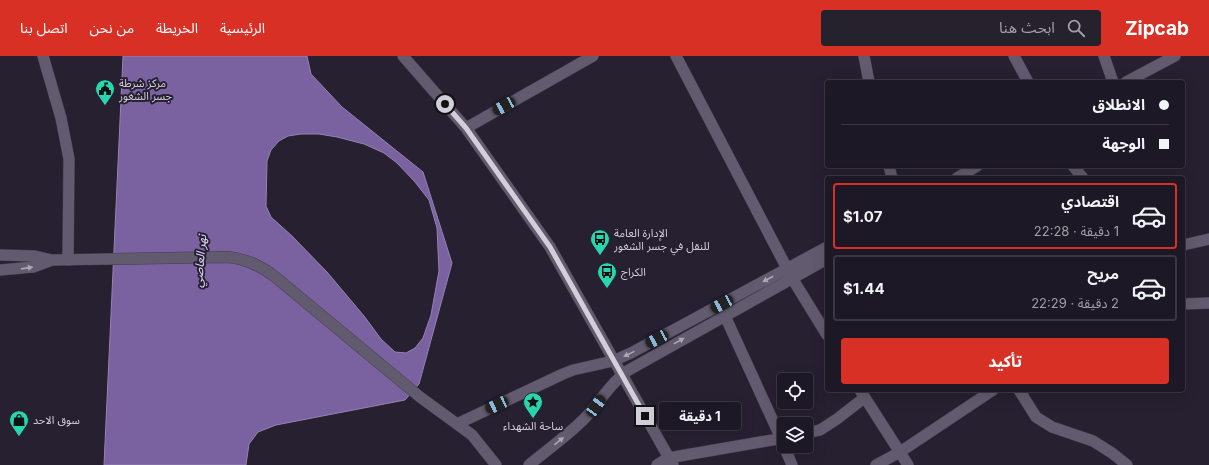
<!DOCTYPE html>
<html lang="ar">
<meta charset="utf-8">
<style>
:root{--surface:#1c1825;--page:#25212d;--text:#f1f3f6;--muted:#a0a0a7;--line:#3a3742;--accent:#d93025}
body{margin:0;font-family:Inter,"Noto Sans Arabic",sans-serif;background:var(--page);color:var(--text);direction:rtl;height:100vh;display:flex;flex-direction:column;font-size:15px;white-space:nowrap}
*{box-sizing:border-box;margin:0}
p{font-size:13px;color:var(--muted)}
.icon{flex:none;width:22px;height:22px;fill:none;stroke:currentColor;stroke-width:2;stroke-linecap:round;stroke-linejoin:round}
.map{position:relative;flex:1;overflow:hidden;direction:ltr}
.side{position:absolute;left:825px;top:120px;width:360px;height:216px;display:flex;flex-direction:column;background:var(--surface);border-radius:4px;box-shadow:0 4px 16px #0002,0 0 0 1px var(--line);direction:rtl}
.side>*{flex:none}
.guide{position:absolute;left:825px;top:24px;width:360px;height:88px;border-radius:4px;box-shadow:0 4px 16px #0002,0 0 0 1px var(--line);direction:rtl;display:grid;align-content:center;height:88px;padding:0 16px;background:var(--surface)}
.tools{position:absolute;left:777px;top:317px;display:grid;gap:8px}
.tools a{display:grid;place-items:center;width:36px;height:36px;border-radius:4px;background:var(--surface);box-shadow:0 4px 16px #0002,0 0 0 1px var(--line);font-size:20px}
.end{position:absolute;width:18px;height:18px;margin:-9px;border:5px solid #d3cfda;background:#111;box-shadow:0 0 0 2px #111}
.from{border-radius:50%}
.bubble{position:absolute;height:28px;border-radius:4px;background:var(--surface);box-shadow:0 4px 16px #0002,0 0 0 1px var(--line);font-size:13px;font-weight:700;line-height:28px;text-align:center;direction:rtl}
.car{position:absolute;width:12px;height:24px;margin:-12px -6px;border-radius:5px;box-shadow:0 0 3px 1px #0007;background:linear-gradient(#222 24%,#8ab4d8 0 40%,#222 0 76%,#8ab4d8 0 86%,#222 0)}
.guide b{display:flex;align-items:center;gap:14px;height:38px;font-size:15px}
.guide b+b{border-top:1px solid var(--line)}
.guide i{width:10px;height:10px;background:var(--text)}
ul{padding:7px 0 0;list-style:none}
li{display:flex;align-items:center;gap:12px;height:66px;margin:0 8px 6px;padding:0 8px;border:2px solid var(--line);border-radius:4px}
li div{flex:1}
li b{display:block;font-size:15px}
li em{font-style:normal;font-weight:700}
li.on{border-color:var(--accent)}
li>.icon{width:36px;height:36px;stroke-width:1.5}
.cta{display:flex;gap:8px;margin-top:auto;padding:8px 16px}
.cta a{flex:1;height:46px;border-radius:4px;background:var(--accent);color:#fff;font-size:16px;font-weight:700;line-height:46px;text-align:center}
header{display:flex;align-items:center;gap:24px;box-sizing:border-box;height:56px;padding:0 20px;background:var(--accent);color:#fff}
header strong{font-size:19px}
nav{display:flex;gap:22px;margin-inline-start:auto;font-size:14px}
.search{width:280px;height:36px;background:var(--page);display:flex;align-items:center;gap:10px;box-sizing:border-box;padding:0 14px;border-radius:4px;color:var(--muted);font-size:15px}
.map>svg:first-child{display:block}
.water{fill:#7a62a0;stroke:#9583b1;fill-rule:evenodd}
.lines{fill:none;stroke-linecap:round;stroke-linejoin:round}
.minor-casing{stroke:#423c4b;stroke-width:12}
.tertiary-casing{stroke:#423c4b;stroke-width:12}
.minor{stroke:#625b6f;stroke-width:11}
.tertiary{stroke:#625b6f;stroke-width:11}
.oneway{fill:#aba6b5}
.route{stroke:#d3cfda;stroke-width:5}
.labels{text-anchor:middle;stroke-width:4;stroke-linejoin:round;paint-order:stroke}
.poi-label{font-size:11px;fill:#d3cfda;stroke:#262031;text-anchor:start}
.water-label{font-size:12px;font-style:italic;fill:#e6d9fe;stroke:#262031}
</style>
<header>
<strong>Zipcab</strong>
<div class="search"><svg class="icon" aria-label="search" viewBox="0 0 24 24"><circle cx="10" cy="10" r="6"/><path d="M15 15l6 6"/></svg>ابحث هنا</div>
<nav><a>الرئيسية</a><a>الخريطة</a><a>من نحن</a><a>اتصل بنا</a></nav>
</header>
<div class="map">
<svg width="1209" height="409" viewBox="0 0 1209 409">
<rect width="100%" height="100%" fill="#262031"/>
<path class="water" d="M123,0h184l4,18 31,33 81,65 29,91 -33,121 -14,16 -129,25 -18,7 -9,12 -3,21h-142zM301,78h18l18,3 27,7 20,9 13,10 18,19 14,18 8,28 2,43 -8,44 -8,23 -8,10 -9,5 -11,-1 -14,-13 -17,-23 -37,-44 -35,-36 -21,-19 -5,-11 1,-45 4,-11 8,-9 9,-5z"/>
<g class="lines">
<g class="minor-casing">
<path id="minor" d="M43,0l18,62 8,41 -1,101
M403,0l63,72 84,119 123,218
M676,0l116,222 35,57
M1014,0l14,26
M1104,0l9,26
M466,72l127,-72
M1073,110l10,12
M1183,189l26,-6
M1183,248l26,-1
M725,260l59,129
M860,334l48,75
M1019,334l17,27 16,10 41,14 19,12 15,12
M806,377l14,-3 17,-11 27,-21
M784,390l8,19
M657,409l11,-7 116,-20
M876,409l24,-13 93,-62"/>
</g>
<g class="tertiary-casing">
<path id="tertiary" d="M864,0l5,26
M1126,26l49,-26
M889,110l3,12
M957,122l20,-12
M0,199l35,1 17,4 176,-3c18,2 31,8 46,19l146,121 52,38 24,30
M0,214l33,-3 19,-7
M457,368l106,-50 10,-4 40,-9 18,-8 196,-106
M529,409c18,-15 38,-29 55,-46 15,-15 25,-35 43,-48l200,-112"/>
</g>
<use href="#minor" class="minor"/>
<use href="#tertiary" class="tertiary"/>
</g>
<defs><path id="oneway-solid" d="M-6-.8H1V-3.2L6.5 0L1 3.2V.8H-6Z"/></defs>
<g class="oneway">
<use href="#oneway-solid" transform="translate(27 212) rotate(-8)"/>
<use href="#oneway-solid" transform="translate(768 223) rotate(152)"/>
<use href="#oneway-solid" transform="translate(679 285) rotate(-29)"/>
<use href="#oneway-solid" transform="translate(629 298) rotate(154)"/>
<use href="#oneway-solid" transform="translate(559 385) rotate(-39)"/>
</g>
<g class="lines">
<path class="route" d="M445,48l21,24 84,119 95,169"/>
</g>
<defs>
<g id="civic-pin" transform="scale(1)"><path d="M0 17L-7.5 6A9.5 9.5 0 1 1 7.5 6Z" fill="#29d5ac" stroke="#262031"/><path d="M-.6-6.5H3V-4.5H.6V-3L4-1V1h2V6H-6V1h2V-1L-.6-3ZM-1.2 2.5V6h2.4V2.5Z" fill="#111"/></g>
<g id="bus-pin" transform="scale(1)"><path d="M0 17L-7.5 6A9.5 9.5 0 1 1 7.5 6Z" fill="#29d5ac" stroke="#262031"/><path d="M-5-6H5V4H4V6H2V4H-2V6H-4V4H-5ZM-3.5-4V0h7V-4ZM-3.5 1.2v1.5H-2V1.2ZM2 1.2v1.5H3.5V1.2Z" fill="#111"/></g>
<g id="sight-pin" transform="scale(1)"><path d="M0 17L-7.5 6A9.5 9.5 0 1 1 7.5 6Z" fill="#29d5ac" stroke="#262031"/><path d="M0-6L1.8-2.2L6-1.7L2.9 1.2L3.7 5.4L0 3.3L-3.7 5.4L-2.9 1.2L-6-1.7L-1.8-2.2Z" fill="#111"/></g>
<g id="shop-pin" transform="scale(1)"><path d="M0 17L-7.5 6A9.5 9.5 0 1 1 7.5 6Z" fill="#29d5ac" stroke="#262031"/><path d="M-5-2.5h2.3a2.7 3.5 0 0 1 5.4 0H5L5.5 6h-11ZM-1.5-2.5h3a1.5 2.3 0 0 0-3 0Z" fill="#111"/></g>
</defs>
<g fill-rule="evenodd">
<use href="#civic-pin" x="105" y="33"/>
<use href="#bus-pin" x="600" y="183"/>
<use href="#bus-pin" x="607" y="216"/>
<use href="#sight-pin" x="533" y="346"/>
<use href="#shop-pin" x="19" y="364"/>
</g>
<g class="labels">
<g class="poi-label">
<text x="119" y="31">مركز شرطة<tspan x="119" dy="13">جسر الشغور</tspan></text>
<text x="614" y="181">الإدارة العامة<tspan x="614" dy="13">للنقل في جسر الشغور</tspan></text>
<text x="621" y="220">الكراج</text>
<text x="33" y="368">سوق الاحد</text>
<text x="533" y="374" text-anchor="middle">ساحة الشهداء</text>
</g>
<g class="water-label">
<text transform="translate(200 205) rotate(-85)" y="4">نهر العاصي</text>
</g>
</g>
</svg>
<div class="tools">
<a><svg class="icon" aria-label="locate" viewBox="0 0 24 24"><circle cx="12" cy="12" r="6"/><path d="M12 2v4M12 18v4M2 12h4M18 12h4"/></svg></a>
<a><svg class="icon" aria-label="layers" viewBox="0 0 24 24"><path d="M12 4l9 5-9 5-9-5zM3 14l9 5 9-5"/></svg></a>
</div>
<i class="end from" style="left:445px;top:48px"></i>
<i class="end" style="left:645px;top:360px"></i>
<div class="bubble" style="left:659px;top:346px;width:82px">1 دقيقة</div>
<i class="car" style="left:504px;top:50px;rotate:241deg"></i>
<i class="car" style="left:722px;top:248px;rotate:242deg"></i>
<i class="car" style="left:657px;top:283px;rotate:242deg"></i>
<i class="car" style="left:497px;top:349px;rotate:245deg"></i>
<i class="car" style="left:596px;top:350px;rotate:36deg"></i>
<div class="guide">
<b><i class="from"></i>الانطلاق</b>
<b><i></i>الوجهة</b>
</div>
<section class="side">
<ul>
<li class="on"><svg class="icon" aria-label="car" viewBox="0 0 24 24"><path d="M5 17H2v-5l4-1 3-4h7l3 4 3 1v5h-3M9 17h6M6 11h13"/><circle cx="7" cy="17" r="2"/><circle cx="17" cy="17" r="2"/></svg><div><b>اقتصادي</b><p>1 دقيقة · 22:28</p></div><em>$1.07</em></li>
<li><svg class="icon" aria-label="car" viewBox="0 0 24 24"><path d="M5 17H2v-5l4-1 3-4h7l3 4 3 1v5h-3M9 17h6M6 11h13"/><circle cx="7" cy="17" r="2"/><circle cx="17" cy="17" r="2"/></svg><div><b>مريح</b><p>2 دقيقة · 22:29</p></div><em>$1.44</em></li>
</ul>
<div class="cta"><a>تأكيد</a></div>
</section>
</div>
